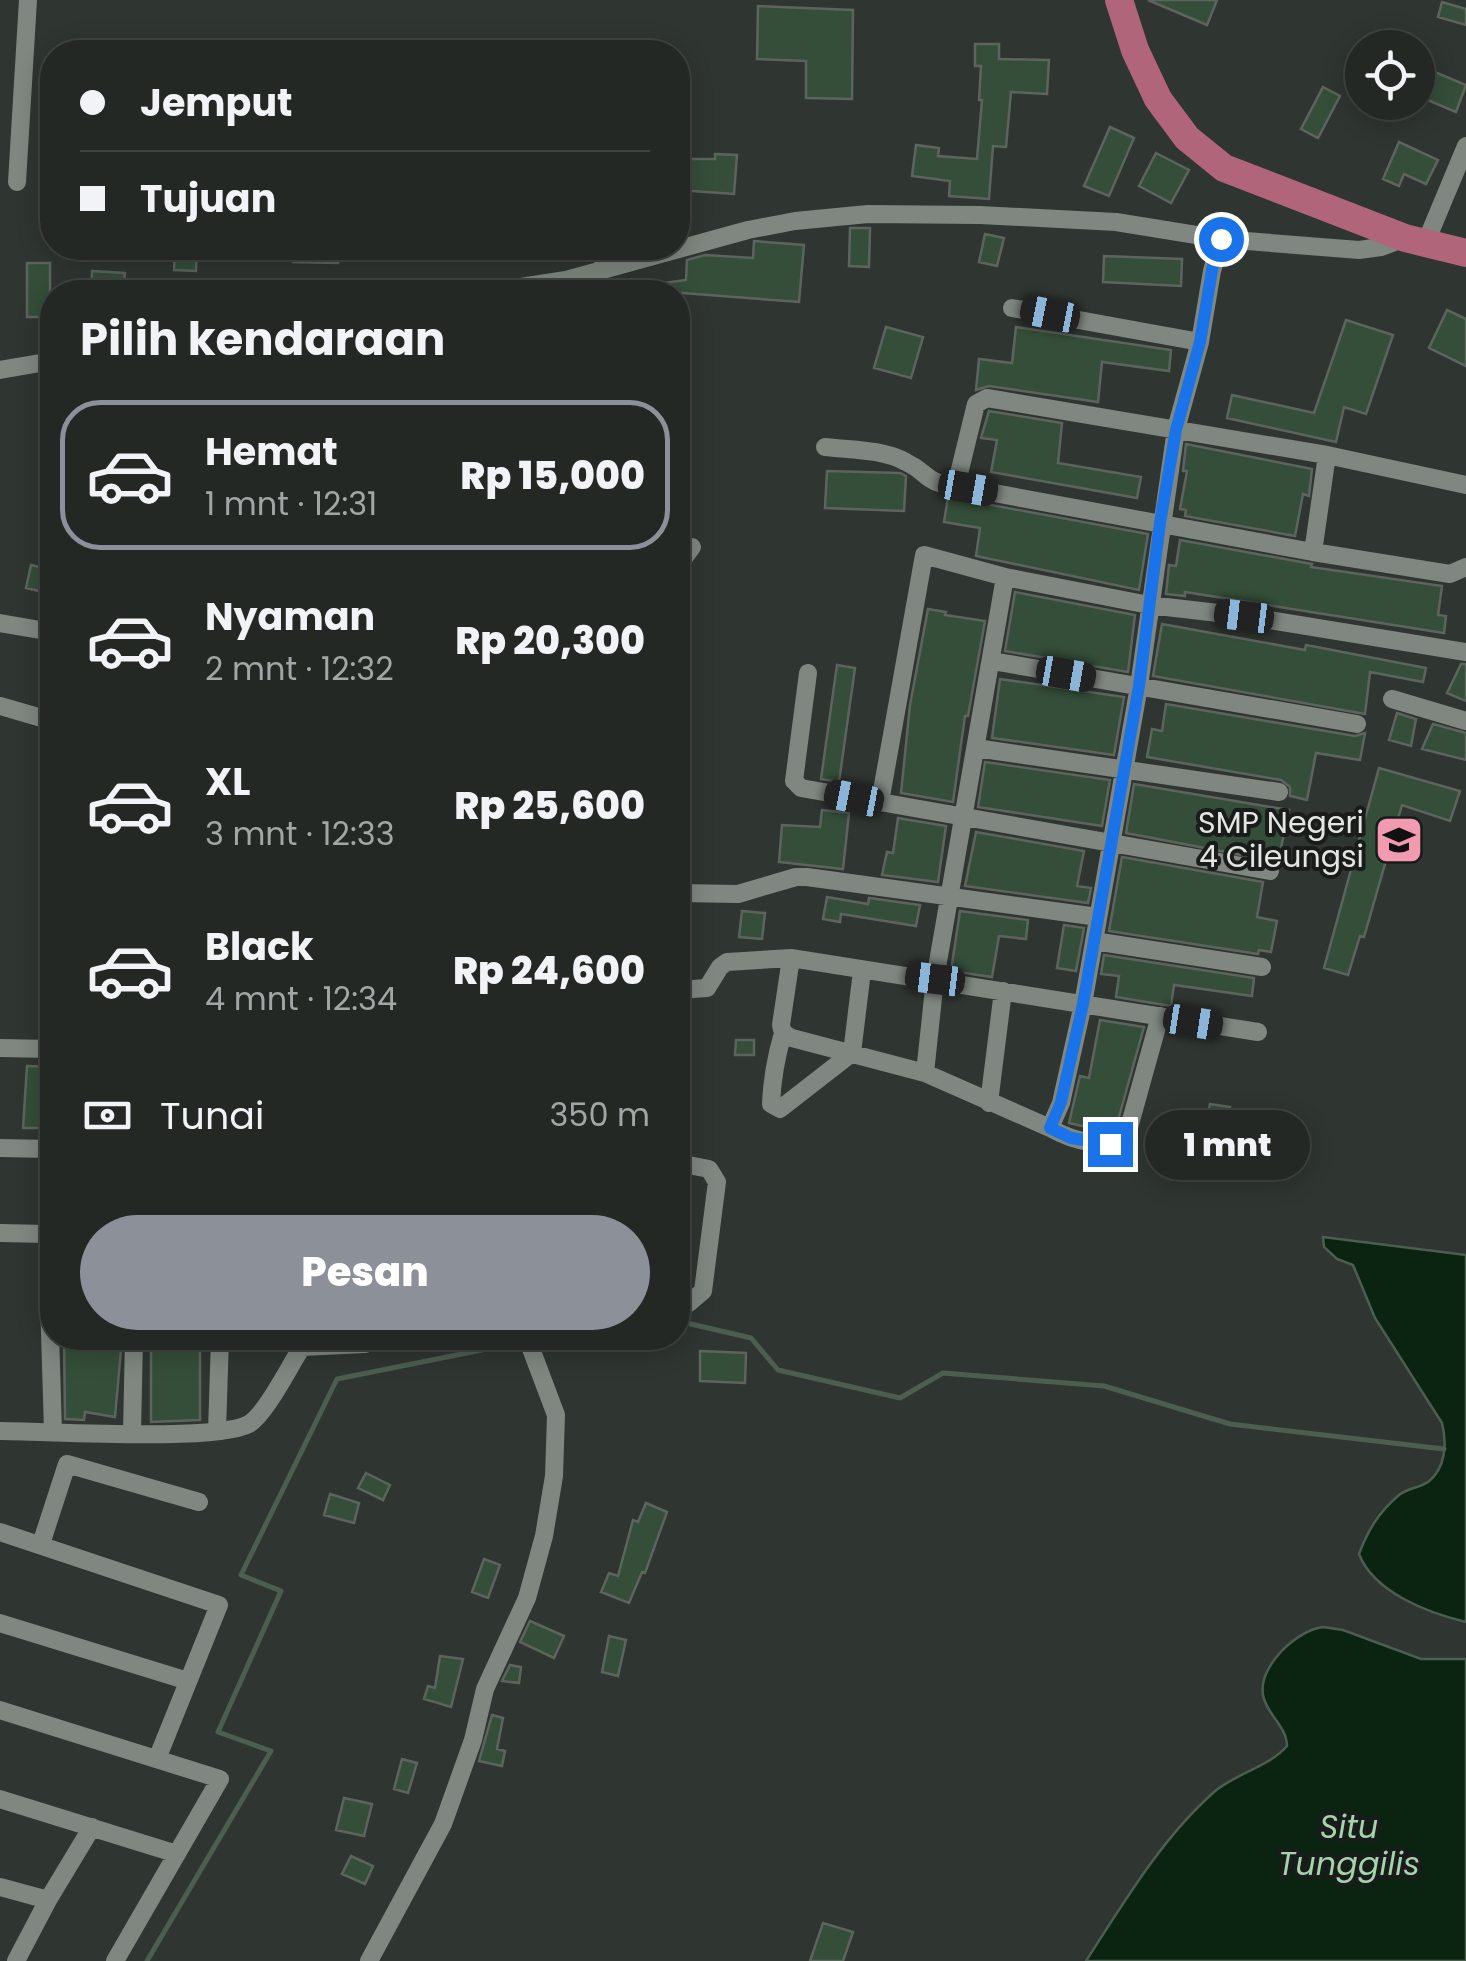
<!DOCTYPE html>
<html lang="id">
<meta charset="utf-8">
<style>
:root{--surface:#232824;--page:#2f3431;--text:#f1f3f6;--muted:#a3a6a6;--line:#404441;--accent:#8c9099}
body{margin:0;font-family:Poppins,sans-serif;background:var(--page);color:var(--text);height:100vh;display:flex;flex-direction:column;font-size:38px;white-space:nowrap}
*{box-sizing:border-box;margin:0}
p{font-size:32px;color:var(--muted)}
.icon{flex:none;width:55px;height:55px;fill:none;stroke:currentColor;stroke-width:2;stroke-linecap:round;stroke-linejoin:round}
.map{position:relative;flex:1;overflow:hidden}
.panel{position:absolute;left:40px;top:280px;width:650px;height:1070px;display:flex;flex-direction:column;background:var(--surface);border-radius:40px;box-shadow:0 5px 25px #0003,0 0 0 2px var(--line)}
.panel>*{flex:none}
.banner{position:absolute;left:40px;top:40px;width:650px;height:220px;border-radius:40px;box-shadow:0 5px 25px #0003,0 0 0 2px var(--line);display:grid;align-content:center;height:220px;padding:0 40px;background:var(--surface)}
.controls{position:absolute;left:1345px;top:30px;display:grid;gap:20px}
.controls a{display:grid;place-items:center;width:90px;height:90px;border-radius:50%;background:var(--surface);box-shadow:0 5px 25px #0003,0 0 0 2px var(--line);font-size:50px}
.end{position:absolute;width:45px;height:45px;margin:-22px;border:12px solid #1a73e8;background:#fff;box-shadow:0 0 0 5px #fff}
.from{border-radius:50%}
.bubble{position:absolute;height:70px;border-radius:35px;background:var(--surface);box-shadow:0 5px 25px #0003,0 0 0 2px var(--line);font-size:32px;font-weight:800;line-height:70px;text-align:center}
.car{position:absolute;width:30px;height:60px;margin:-30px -15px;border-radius:12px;box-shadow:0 0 8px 2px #0007;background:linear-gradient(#222 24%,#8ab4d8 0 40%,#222 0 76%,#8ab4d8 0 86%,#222 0)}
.banner b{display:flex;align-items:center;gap:35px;height:95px;font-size:38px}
.banner b+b{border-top:2px solid var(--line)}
.banner i{width:25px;height:25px;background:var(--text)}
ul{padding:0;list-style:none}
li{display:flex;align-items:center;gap:30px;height:150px;margin:0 20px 15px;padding:0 20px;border:5px solid transparent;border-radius:40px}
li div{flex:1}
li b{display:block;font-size:38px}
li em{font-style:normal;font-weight:800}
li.current{border-color:var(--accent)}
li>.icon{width:90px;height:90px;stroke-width:1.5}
h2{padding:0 40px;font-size:45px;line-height:120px}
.pay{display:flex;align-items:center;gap:25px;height:110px;padding:0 40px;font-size:38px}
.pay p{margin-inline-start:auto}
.action{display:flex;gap:20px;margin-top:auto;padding:20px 40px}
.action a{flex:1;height:115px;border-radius:60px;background:var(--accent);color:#fff;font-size:40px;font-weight:800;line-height:115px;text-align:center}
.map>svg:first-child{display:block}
.water{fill:#0b2411;stroke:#4c5e50;stroke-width:2.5}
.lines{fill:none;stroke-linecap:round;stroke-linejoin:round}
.stream{stroke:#4c5e50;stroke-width:5}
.building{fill:#344e39;stroke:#5d645e;stroke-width:2.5}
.street{stroke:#7f8780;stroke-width:18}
.primary{stroke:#b1657b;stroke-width:28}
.route{stroke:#1a73e8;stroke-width:12}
.labels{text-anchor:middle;stroke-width:8;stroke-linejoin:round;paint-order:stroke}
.poi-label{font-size:30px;fill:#e3e7e3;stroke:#191c1a;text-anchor:end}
.water-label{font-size:32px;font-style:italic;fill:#a3d4ab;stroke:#191c1a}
</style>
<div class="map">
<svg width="1466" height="1961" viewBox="0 0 1466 1961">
<rect width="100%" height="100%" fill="#2f3530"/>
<path class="water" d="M1323,1237l143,18v367c-37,-9 -92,-29 -107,-68 9,-24 20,-42 40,-59 9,-7 20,-7 29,-13 18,-14 19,-39 14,-59l-67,-105 -22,-53 -16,-6 -13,-12z
M1323,1627l20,3 78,29h45v302h-380c38,-59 76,-123 128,-169 22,-19 55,-25 73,-46 0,-20 -21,-32 -24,-51 -5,-29 34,-65 60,-68z"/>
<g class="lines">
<path class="stream" d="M678,1321l73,17 27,32 122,28 43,-25 161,13 126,38 214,25
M147,1961l124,-210 -53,-19 63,-141 -40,-16 96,-196 205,-41"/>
</g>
<path class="building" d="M1148,0h69l-10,25z
M1442,2l24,7v16l-28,-8z
M758,6l95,4 -1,89 -46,-1v-37l-49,-2z
M975,44h24v15l50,1 -2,34 -36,-2 -5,55 -13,-1 -4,53 -40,-3 1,-15 -38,-5 4,-31 23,3 -1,8 39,3 5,-59h-3l2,-34h-6z
M1418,65l48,20 -10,27 -38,-16z
M1323,87l17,9 -22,42 -17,-9z
M1110,127l24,11 -25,58 -25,-10z
M1399,142l39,18 -12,24 -22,-10 -5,12 -16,-7z
M1156,153l33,17 -18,33 -32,-17z
M715,154l22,1 -3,39 -56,-4v-31h37z
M850,228h20l-1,39 -20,-1z
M985,234l19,4 -7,28 -18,-4z
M754,241l50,4 -5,57 -143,-11v-7l30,-4 1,-20 18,-5 48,3z
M175,248h22l-1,23 -22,-1z
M293,248h46l-1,15 -45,-1z
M1104,256l78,3 -1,27 -78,-4z
M27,263h23v54h-23z
M92,271l33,2 -2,19h-32z
M1447,310l19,9v47l-37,-18z
M1346,320l47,15 -27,79 -22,-7 -8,35 -109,-24 5,-23 82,18z
M886,327l37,10 -12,41 -37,-10z
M1016,327l155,23 -2,21 -67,-9 -4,40 -109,-16 -13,4 3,-31 33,4z
M989,411l73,12 -4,40 83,14 -4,21 -146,-26 6,-32 -16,-2z
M1186,444l126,25 -3,27 -6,-2 -8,42 -110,-20 1,-6 -6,-1 7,-38h-4z
M827,471l73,2 6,3 -2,35 -79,-3z
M948,497l200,37 -9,56 -163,-34 4,-28 -36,-6z
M1180,540l132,24 -1,3 131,19 -4,29 8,1 -2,17 -259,-41v4l-19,-2 3,-29 7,1z
M31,565l21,5v24l-26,-6z
M1015,592l120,23 -7,57 -123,-21z
M928,609l18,3 -1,3 40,6 -17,95h-3l-12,86 -52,-9 9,-88z
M1162,624l143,26 1,-5 120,23 -3,14 -53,-10 -5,42 -212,-38z
M1461,664h5v37l-19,-8z
M837,665l18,3 -16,114 -18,-3z
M1000,679l124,18 -10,58 -122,-17z
M1166,704l189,32 10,-3 -5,27 -44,-7 -9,47 -17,-4v-9l-9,-7 -134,-23 5,-28 10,2z
M1397,713l19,6 -5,27 -22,-6z
M1433,724l33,9v27l-44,-11z
M985,762l125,18 -8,46 -124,-19z
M1379,768l81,23 -10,30 -48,-16 -38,132 -4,-1 -12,39 -24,-7z
M1134,784l155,26 -11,52 -152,-29z
M822,810l27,3 -6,56 -64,-7 3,-37 38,2z
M898,818l48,8 -8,56 -56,-7 5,-23 6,1z
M976,832l108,19 -7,35 14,2 -3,15 -123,-17z
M1122,857l141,25 -6,35 20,4 -6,31 -12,-2 -1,4 -149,-23z
M827,897l41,7 1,-6 51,7 -4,21 -75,-12 -1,8 -17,-3z
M742,911l23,2 -3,26 -23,-2z
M960,911l68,9 -2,19 -27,-3 -7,41 -41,-6z
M1064,925l20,3 -8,43 -19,-3z
M1104,955l150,23 -2,18 -78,-11 -3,21 -55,-9 3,-21 -18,-2z
M1100,1020l44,7 -27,97 -17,6 -31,-7 11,-47 9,2z
M736,1040h18v15h-19z
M27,1066l25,1v61h-29z
M1210,1104l20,3 -4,24 -20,-4z
M64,1338h58l-7,79 -30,-5 -1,8 -19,-1z
M151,1338h49v82l-49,2z
M700,1351l46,2 -1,30 -45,-2z
M366,1473l24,12 -7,15 -25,-12z
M330,1494l29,9 -5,20 -30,-8z
M646,1503l21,9 -22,61 -3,-1 -13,31 -28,-11 8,-19 9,3 15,-56 5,2z
M484,1559l16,6 -12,33 -16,-6z
M530,1621l34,15 -10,22 -34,-16z
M609,1636l17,4 -8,36 -16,-4z
M440,1656l23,3 -12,48 -27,-8 4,-13 7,2z
M510,1665l11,2 -2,16 -17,-2z
M492,1715l11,3 -6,31 8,2 -3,15 -23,-5z
M402,1759l15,4 -9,30 -14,-4z
M344,1798l28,6 -8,32 -28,-6z
M351,1856l22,10 -8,18 -23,-10z
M823,1923l30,9 -10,29h-33z"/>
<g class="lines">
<path class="street" d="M17,182l11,-182
M1221,239l-9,32 -12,71 -24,87 -37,257 -56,318 -22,99 -11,25 -125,-55 10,-94 70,-402 144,28 95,11 222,36
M1426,242l40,-96
M603,270l1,-22
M487,292l79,-12 182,-50 47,-9 73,-7 112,1 136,7 105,17 138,11 22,-3 24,-9
M1012,308l188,34
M0,370l52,-9
M987,398l340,57 -14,97 -357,-66 20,-82z
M825,447c26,3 57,2 81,15 25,12 16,20 50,24
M1327,455l139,30
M1313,552l137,22 16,-7
M678,566l14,-19
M0,623l52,9
M992,661l365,63
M808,673l-14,108 7,7 469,83
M1392,699l74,22
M0,706l52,15
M976,748l303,44
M880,802l44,-247 81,22
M678,893l60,1 58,-17h11l291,40
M1094,941l168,26
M791,958l-10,67 2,8 9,5 133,35
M678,990l29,-2 13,-21 7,-5 64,-4 467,74
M783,1033c-7,24 -11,46 -12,71l9,5 72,-56 10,-82
M0,1048l52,1
M989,1103l14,-112
M1050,1128c23,13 59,24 78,3l32,-115
M0,1148l52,1
M49,1149l-2,85 6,197
M678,1163l31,6 8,13 -14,109 -14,12h-11
M0,1233l47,1
M302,1347l63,-3 13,-6
M0,1431c48,0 215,11 249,-7 17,-10 41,-59 53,-77v-9
M217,1431l3,-93
M132,1433l2,-95
M0,1532l219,73 -62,154
M41,1544l26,-80 132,38
M0,1623l188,58
M0,1710l220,69 -105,182
M0,1799l177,55
M0,1887l48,13 -32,61
M48,1900l44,-73
M369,1961l74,-137 30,-84 12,-51 42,-91 17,-62 10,-60 2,-61 -29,-77"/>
<path class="primary" d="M1119,0l16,50 23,49 29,39 37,30 181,70 61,15"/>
</g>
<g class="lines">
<path class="route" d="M1110,1144l-39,-6 -21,-10 11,-26 22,-98 56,-318 21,-163 16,-93 24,-88 12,-72 9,-31"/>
</g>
<defs>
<g id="school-square" transform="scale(2.5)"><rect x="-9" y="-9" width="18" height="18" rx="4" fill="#f29aaf" stroke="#191c1a"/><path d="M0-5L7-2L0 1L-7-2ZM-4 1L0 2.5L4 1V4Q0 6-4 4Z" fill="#111"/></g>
</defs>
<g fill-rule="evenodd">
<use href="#school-square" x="1399" y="840"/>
</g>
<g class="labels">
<g class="poi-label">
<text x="1364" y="833">SMP Negeri<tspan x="1364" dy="34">4 Cileungsi</tspan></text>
</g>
<g class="water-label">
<text x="1349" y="1838">Situ<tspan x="1349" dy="37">Tunggilis</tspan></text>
</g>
</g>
</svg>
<div class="controls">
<a><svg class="icon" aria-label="locate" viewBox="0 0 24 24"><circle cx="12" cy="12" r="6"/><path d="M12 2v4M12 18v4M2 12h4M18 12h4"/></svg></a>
</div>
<i class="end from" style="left:1221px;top:239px"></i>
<i class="end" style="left:1110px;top:1144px"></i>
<div class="bubble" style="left:1145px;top:1110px;width:165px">1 mnt</div>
<i class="car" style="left:1050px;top:314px;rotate:281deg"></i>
<i class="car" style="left:968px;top:488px;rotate:100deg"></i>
<i class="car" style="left:1244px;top:616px;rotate:277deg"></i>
<i class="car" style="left:1066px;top:674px;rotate:100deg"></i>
<i class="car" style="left:854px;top:798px;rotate:281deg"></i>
<i class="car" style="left:935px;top:979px;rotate:277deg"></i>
<i class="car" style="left:1193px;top:1022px;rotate:99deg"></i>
<div class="banner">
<b><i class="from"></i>Jemput</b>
<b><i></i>Tujuan</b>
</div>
<section class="panel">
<h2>Pilih kendaraan</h2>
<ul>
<li class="current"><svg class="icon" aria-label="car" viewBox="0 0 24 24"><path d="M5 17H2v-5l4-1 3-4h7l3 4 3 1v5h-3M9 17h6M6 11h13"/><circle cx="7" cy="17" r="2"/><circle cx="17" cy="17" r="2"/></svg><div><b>Hemat</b><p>1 mnt · 12:31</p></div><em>Rp 15,000</em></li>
<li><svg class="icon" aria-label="car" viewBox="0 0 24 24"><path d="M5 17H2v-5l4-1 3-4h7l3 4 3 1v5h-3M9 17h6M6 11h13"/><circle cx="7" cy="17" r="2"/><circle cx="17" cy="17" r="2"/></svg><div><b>Nyaman</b><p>2 mnt · 12:32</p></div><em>Rp 20,300</em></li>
<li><svg class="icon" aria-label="car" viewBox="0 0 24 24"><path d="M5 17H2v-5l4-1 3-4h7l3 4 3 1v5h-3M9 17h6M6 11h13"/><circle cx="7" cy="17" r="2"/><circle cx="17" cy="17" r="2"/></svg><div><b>XL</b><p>3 mnt · 12:33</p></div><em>Rp 25,600</em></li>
<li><svg class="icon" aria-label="car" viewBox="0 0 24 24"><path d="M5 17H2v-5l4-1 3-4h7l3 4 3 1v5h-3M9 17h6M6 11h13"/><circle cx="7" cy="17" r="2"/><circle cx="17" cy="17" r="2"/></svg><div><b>Black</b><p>4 mnt · 12:34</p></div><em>Rp 24,600</em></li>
</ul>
<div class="pay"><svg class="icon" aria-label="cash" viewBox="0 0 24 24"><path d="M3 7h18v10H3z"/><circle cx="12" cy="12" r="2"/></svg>Tunai<p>350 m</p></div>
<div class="action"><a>Pesan</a></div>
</section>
</div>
